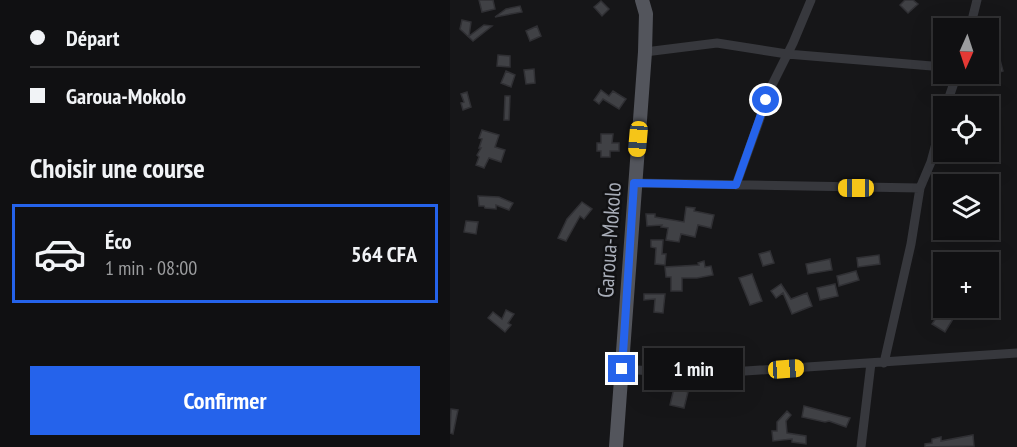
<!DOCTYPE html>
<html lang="fr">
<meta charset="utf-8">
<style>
:root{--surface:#101012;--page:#19191b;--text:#f1f3f6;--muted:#9c9d9f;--line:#303032;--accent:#2563eb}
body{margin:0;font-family:"PT Sans Narrow",sans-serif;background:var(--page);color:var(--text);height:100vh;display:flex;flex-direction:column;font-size:22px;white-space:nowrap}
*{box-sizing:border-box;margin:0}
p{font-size:20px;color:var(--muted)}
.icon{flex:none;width:33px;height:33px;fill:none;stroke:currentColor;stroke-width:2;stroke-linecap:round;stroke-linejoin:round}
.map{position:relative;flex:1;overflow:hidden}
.drawer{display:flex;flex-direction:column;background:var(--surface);width:450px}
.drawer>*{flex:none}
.top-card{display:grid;align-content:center;height:132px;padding:0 30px;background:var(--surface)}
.needle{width:39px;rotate:183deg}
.buttons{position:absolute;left:483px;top:18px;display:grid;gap:12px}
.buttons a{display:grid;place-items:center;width:66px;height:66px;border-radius:0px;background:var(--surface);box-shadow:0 6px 24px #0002,0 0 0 2px var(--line);font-size:30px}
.end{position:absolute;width:27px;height:27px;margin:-14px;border:8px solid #2563eb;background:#fff;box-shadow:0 0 0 3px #fff}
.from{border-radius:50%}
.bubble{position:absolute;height:42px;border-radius:0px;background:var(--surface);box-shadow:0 6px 24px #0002,0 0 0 2px var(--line);font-size:20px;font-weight:700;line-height:42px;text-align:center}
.car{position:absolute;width:18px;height:36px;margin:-18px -9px;border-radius:8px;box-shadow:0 0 4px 2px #0007;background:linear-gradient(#f5c518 24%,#345 0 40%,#f5c518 0 76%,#345 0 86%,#f5c518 0)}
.top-card b{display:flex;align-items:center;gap:21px;height:57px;font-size:22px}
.top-card b+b{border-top:2px solid var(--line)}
.top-card i{width:15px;height:15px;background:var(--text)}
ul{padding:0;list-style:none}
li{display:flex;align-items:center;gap:18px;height:99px;margin:0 12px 9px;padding:0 18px;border:3px solid transparent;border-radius:0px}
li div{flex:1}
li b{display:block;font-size:22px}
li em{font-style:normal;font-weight:700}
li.selected{border-color:var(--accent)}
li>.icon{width:54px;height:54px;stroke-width:1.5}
h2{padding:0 30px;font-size:27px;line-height:72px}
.button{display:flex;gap:12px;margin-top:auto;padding:12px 30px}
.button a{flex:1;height:69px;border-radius:0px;background:var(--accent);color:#fff;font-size:24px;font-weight:700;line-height:69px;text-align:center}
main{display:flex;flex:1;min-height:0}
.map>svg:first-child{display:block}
.building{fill:#404145;stroke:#303034;stroke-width:1.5}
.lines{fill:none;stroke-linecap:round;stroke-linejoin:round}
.street{stroke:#37383d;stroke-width:9}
.primary{stroke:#53555c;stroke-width:14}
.route{stroke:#2563eb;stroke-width:8}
.labels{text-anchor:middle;stroke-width:5;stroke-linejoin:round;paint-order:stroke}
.street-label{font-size:22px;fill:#a8adb8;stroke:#111113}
</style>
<main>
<section class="drawer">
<div class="top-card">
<b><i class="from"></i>Départ</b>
<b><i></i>Garoua-Mokolo</b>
</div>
<h2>Choisir une course</h2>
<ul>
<li class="selected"><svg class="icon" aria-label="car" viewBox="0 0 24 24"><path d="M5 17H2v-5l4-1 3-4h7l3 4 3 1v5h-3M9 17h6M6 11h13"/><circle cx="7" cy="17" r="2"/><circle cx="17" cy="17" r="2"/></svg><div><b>Éco</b><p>1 min · 08:00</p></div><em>564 CFA</em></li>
</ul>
<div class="button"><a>Confirmer</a></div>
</section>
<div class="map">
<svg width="567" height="447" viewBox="0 0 567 447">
<rect width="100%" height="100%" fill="#161618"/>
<path class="building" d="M29,0h14l2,9 -13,3z
M455,0h8l5,4 -10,9 -8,-8z
M151,1l8,8 -7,7 -8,-9z
M70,6l2,6 -27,5 11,-8z
M12,20l9,2 -2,14 15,-11 8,1 -19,15 -13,-12z
M87,26l4,10 -11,5 -4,-10z
M48,55l12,1v11l-13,-1z
M550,60l3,11 -10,3 -4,-11z
M84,69l1,14 -9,1 -2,-14z
M56,71l9,4 -4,12 -10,-4z
M151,90l8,6 4,-5 13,8 -7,10 -16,-10 -4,5 -5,-4z
M17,92l4,15 -8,3 -2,-7 3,-1 -3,-8z
M55,96h5l-1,24h-5z
M32,130l17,5 -4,12 10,3 -4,12 -12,-4 -5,10 -8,-3 3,-8 -2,-2 4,-7h-2l3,-9 -3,-1z
M151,134h12l-1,9h7v8h-9v6h-9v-6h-4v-8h4z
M28,196l21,1 14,6 -4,7 -13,-5v4l-11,-1 -1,-2h-5z
M132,202l10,7 -8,10 -4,-3 -14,25 -8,-3 9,-19z
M236,207l9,1 -1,3 20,4 -3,13 -13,-3 -3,12 -14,-3 -2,8 -13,-2 2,-12 -7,-1 1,-2 -15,1 -1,-12h9v3l29,5z
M16,221l12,1 -2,12 -12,-2z
M201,240h12l-1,14h4l-1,11 -10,-1 1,-16 -5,-1z
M320,251l4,12 -11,3 -4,-12z
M429,255l1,9 -22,3 -1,-9z
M380,259l2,11 -24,4 -2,-10z
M254,261l1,6 6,-1 2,9 -16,3h-15v13h-11v-14h-5l-1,-10 34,-2 -1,-2z
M406,271l3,9 -20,6 -2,-10z
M302,274l10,27 -12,4 -11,-27z
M331,284l10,15 16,-6 5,13 -20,8 -9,-21 -7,5 -5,-7z
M385,284l3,12 -18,4 -3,-12z
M194,294h21l-2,19 -9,-1 1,-13 -11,1z
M56,310l8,4 -6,9 3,2 -6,7 -17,-14 5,-6 9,7z
M491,311l12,8 -8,13 -13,-8z
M224,388l14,4 -4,16 -14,-3z
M354,406l46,12 -4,9 -17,-6 -4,1 -23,-5z
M1,409l7,1 -5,24 -3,-1z
M337,411l4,4 -5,6 1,12 19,3v8l-14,-2v-3l-19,2 -1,-10h5v-9z
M523,435l1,11 -49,1v-3l7,-1v-4l9,-2v4z"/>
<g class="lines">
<path class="street" d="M520,28l7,-28
M195,52l72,-9 70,11 157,13
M496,106l11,-32
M184,183l286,5
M286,185l36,-100 21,-42 18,-43
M434,363l27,-119 9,-56 11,-26 13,-48
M172,369l78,5 317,-21
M411,447l10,-84"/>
<path class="primary" d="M166,447l29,-395 1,-38 -4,-14"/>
</g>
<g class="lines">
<path class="route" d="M172,369l12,-186 102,2 30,-85"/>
</g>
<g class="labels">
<g class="street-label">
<text transform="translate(159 240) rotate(-86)" y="8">Garoua-Mokolo</text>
</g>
</g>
</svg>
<div class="buttons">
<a><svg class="needle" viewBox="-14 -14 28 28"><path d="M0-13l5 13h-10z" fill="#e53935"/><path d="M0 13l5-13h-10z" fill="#9c9d9f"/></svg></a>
<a><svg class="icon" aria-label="locate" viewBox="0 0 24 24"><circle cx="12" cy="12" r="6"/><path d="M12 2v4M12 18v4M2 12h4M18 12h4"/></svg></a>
<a><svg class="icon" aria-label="layers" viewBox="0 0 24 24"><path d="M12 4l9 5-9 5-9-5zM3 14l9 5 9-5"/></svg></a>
<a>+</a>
</div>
<i class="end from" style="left:316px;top:100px"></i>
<i class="end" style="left:172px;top:369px"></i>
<div class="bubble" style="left:194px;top:348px;width:99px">1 min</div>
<i class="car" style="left:188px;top:139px;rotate:185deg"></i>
<i class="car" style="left:406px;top:188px;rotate:270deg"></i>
<i class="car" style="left:336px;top:369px;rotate:86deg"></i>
</div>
</main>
